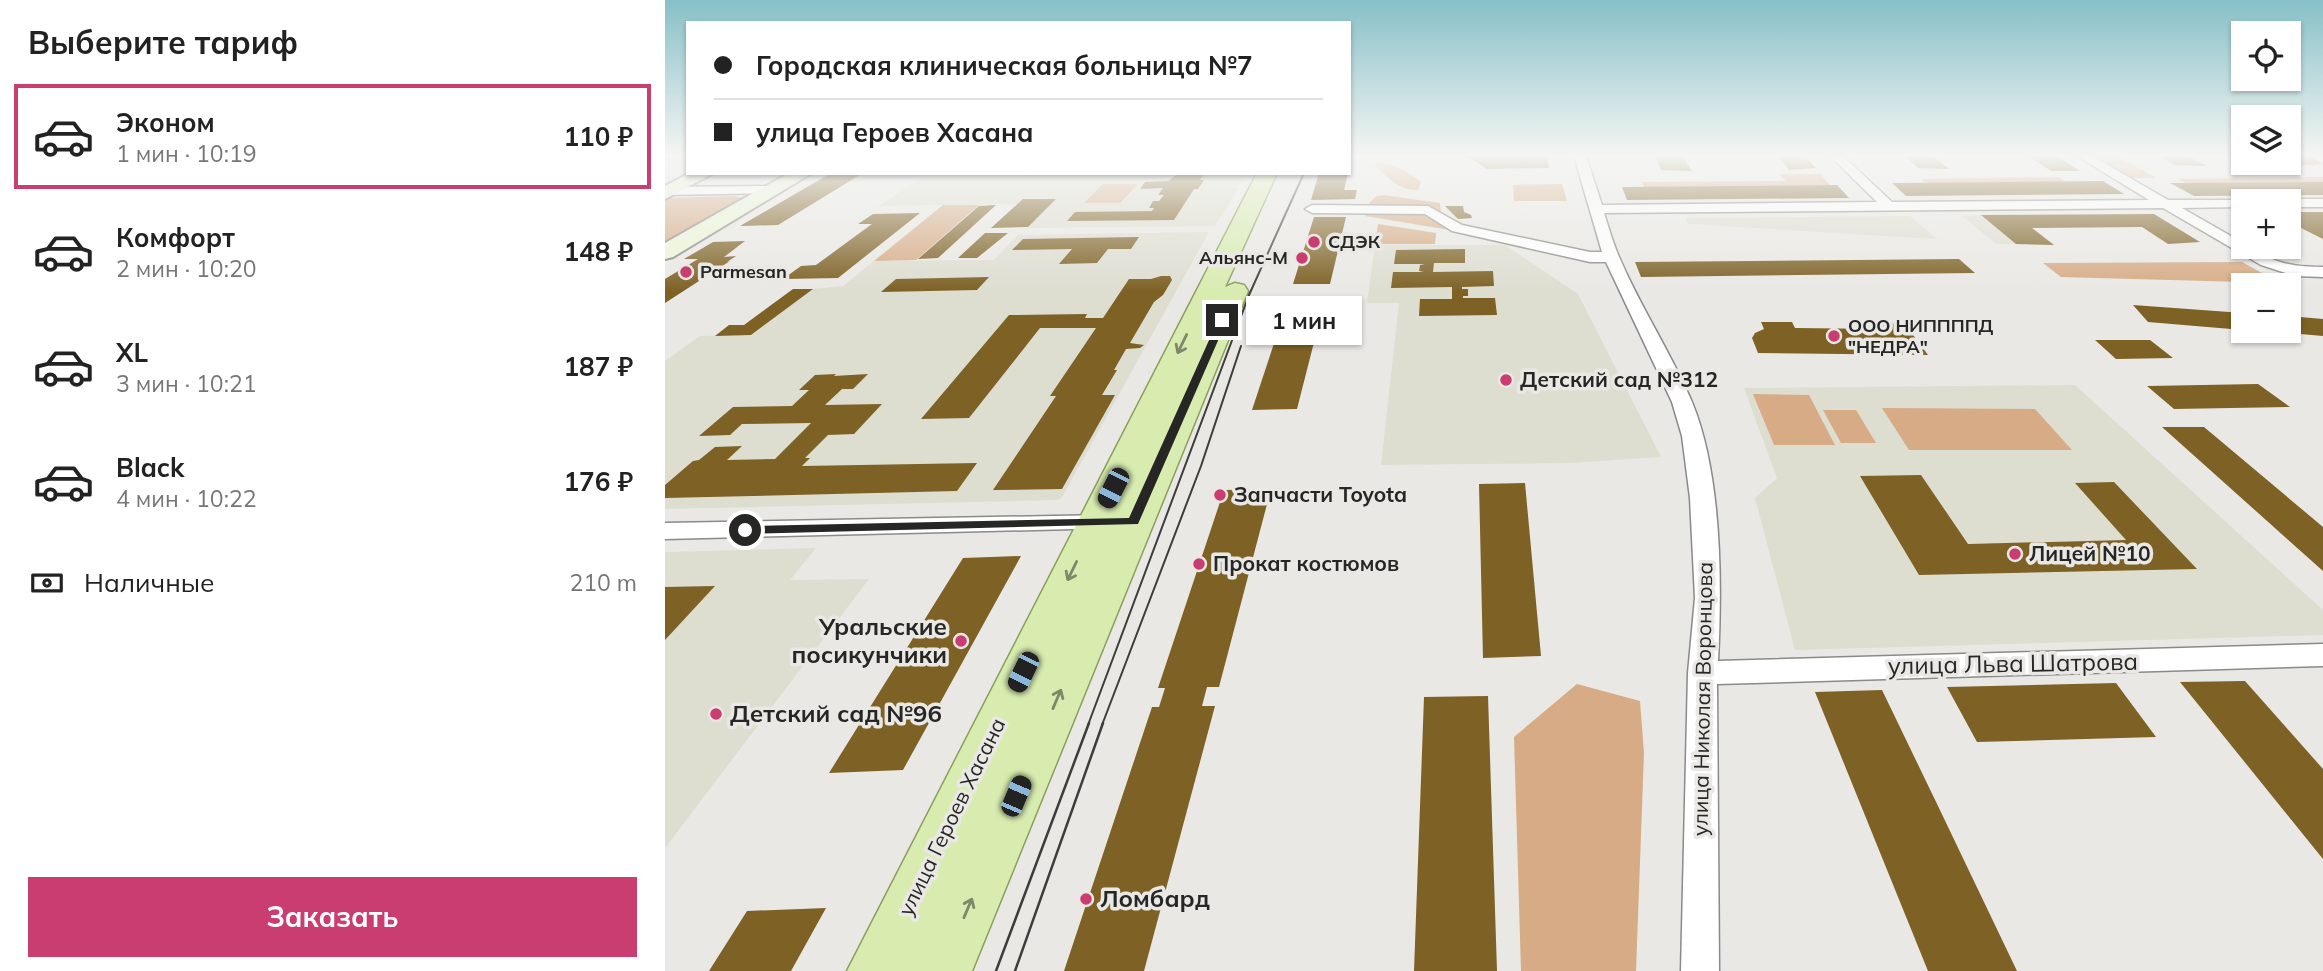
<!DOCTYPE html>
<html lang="ru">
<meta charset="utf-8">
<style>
:root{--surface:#fff;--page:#f6f6f6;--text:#222;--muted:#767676;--line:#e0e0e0;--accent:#c93d70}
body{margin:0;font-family:Mulish,sans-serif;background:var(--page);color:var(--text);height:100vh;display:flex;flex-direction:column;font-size:26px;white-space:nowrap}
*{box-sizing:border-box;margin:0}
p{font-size:23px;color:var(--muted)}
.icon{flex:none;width:38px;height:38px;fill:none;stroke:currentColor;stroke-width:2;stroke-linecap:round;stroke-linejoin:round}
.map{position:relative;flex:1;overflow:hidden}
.side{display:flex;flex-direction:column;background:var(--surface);width:665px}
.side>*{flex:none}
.hud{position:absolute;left:21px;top:21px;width:665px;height:154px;border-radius:0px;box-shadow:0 2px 5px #0004;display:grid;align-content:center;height:154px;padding:0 28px;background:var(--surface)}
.fabs{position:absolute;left:1566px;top:21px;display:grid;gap:14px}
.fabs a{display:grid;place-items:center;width:70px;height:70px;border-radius:0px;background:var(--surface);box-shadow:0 2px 5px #0004;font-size:35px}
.end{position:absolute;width:32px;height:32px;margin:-16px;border:9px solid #262624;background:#fff;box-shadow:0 0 0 4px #fff}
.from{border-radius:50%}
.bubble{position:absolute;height:49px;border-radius:0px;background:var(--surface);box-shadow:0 2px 5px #0004;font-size:23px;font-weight:700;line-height:49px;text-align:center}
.car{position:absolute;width:21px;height:42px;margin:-21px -10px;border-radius:9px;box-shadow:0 0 5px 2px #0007;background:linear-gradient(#222 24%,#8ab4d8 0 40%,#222 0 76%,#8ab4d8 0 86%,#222 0)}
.hud b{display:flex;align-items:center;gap:24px;height:66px;font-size:26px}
.hud b+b{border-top:2px solid var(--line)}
.hud i{width:18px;height:18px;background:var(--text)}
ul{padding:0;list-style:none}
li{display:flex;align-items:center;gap:21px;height:105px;margin:0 14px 10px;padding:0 14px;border:4px solid transparent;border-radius:0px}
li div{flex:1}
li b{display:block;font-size:26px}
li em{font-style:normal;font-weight:700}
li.current{border-color:var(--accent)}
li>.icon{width:63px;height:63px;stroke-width:1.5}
h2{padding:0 28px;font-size:32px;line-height:84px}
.pay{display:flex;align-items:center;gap:18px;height:77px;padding:0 28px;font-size:26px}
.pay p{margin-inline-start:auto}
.primary-button{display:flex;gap:14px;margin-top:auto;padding:14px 28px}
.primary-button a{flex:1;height:80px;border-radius:0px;background:var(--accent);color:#fff;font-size:28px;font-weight:700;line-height:80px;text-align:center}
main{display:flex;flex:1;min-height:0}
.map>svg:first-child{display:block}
.built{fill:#ddddd0}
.green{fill:#d6ab85}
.building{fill:#7d6125}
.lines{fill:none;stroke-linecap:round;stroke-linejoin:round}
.street-casing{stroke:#8a8a86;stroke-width:3}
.secondary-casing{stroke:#8a8a86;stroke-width:4}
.primary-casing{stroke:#899f5d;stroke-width:3}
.street{fill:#fff;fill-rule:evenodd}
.secondary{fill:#ecf6d7;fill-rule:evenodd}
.primary{fill:#d8ecb0;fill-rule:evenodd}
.tram-far1{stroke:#3d3d3b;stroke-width:2}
.tram{stroke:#3d3d3b;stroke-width:2.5}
.oneway{stroke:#7f896a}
.route{fill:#262624}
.poi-dot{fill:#c93d70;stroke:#e9e8e4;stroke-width:2.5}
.labels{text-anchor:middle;stroke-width:7;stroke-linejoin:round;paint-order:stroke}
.far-poi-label{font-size:18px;font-weight:bold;fill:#262624;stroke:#e9e8e4;text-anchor:start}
.poi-label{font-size:21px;font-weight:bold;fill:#262624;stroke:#e9e8e4;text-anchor:start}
.street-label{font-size:21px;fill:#262624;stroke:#e9e8e4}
.near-poi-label{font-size:24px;font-weight:bold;fill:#262624;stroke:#e9e8e4;text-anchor:start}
.near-street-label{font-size:24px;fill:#262624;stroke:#e9e8e4}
</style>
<main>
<section class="side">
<h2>Выберите тариф</h2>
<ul>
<li class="current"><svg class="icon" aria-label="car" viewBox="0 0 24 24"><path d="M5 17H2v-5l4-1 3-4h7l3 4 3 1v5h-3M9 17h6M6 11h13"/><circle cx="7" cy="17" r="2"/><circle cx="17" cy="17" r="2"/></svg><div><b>Эконом</b><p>1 мин · 10:19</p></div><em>110 ₽</em></li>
<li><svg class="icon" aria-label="car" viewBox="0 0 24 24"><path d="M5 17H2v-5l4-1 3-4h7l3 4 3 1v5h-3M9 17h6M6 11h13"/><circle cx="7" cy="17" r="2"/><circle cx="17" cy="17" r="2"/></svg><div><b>Комфорт</b><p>2 мин · 10:20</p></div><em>148 ₽</em></li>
<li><svg class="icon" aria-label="car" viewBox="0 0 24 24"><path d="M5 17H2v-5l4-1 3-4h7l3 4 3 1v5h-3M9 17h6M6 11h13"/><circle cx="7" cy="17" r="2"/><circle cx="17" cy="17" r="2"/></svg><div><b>XL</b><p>3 мин · 10:21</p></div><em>187 ₽</em></li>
<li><svg class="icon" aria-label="car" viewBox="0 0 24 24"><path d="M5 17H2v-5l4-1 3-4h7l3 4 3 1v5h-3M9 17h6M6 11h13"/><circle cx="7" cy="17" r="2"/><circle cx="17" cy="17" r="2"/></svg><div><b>Black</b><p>4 мин · 10:22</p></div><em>176 ₽</em></li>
</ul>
<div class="pay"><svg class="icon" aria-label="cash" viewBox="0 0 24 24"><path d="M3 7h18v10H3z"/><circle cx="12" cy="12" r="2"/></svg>Наличные<p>210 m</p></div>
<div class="primary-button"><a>Заказать</a></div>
</section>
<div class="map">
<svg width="1658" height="971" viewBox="0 0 1658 971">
<rect width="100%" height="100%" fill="#e9e8e4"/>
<path class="built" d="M582,173l-6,11 -7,3 5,1 -24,38 -188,2 28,-29h-31l-6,5 -139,2 45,-30z
M1316,215l35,29h-20l-34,-28z
M1245,216l27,23 -249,-15 -2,-6z
M544,232l-147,265 -4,3 -393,9v-148l35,-25 51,-1 62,-46 30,-3 31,-25 120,-1 24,-25z
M710,245h130l73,49 83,163 -92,6 -188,2 18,-162h-32z
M1410,385l248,225v25l-528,15 -40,-152 22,-20 -33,-90z
M151,548l-26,32 79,-1 -204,269v-296z"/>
<path class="green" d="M1427,156h25l39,22h-26z
M715,163c18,2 27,8 41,19l-3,8c-22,0 -28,-12 -44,-25z
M1114,174h41l10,11 -186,2 -2,-5 144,-1z
M1394,177l7,5 -141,1 -4,-4z
M1658,177v5l-137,1 -8,-4z
M438,184h35l-18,19h-36z
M897,184l5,17h-53l-1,-16z
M718,195l57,8 1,10 -17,-5h-59l10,-11z
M70,196l7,2 -77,45v-45z
M278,205h36l-63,55 -42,1z
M737,209l30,6 18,15 -85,-14 1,-6z
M713,224l58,9 -1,11h-60z
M1577,262l38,21 -219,-6 -18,-14z
M1088,394l56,1 26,50h-61z
M1217,408l153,1 37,41h-163z
M1158,410h33l20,33h-35z
M912,684l63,17 4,52 -8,218h-115l-7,-234z"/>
<path class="building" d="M802,156h80l2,12 -62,1z
M990,156h28l9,15 -31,-1z
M1113,156h27l11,12 -27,2z
M1240,156h28l16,13 -31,-1z
M1363,156h29l23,15h-29z
M1494,156h29l19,10 -32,-1z
M1624,156h21l13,8 -20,1 -14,-6z
M166,173h32l-85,52 -38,1z
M514,173h25l-4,7h4l-6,9h-4l-20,31 -107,1 8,-9 77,-1 2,-3h-5l4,-7h6l5,-6h-6l5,-7 -23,1 5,-7 23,-1z
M654,173h29l-4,17h13l-2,9 -44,1z
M1438,181l21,13 -218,2 -14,-13z
M1658,182v13l-129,1 -24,-13z
M1172,185l12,13 -222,2 -5,-13z
M358,199h33l-28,28 -37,1z
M331,205l-58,53 -20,1 61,-53z
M780,206h18l1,6 7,3 1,3 -14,1z
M1624,212h34v27l-34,-17z
M255,213l-82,65 -55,1 18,-13 15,-1 56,-41h-14l15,-10z
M1489,214l46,28 -32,2 -26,-17 -110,1 22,17 -38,-1 -35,-29z
M649,217h32l-16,67h-37z
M320,233h23l-31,25h-19z
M474,237l-8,12h-23l-11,14 -38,1 13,-15 -60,1 11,-11z
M80,241l-21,16 12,-1 -9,6 3,-1 -65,42v-24l33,-20h-14l29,-17z
M800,249v14h-31l-1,9 60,-1 1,15 -32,1v2h6v7h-5v2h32l2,17 -78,1 1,-17h32v-12l-61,1 2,-16h31l-5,-1 1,-6 5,-1h-31l2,-14z
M1294,259l16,14 -334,4 -6,-15z
M496,276h9l2,4 -9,15 -9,7 -24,41 14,2 -4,3 -14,1 -12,21h3l-15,25h13l-53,94 -69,1 63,-94h-6l46,-68h-56l-71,90 -48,1 88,-104 78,-1 -2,4h18l26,-39h22z
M324,277l-12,13 -96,2 15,-13z
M128,289h20l-62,46 -36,1 14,-11h15z
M1468,305l110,8v17l-95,-8z
M621,307h37l-26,102 -45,1z
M1624,316l34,3v17l-34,-3z
M1096,322h31l3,6 83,1 -4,-6 31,1 23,31 -170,-2 -6,-15 3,-5 9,-4z
M1430,340h55l23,18 -57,1z
M171,374l-2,2 34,-2 -15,15h-11l-17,16 57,-1 -28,30 -26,1 -23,23h5l-8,8 175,-3 -20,28 -292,7v-13l28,-24 6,-1 16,-13 27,-1 -15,14 48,-1 36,-36 -69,1 -12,11 -31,1 34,-29 59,-1 17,-16h-10l16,-15z
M1593,384l32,23 -116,2 -27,-23z
M1497,427h42l119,100v44z
M1256,475l47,69 158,-4 -51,-57 39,-1 83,87 -278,6 -59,-99z
M860,483l16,173 -58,2 -4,-174z
M606,489l-52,198h-12l-5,19h13l-71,265h-80l88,-264h7l6,-19h-7l66,-198z
M356,556l-118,214 -74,3 134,-215z
M50,586l-50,54v-53z
M1580,681l78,88v90l-143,-177z
M1451,683l40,54 -179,5 -30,-55z
M1217,690l56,116 79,165h-89l-113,-279z
M823,696l9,275h-83l10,-274z
M161,908l-35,63h-82l38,-60z"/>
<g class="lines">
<g class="street-casing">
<path id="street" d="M909,156h12l16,49 275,-3 -47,-46h13l49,46 257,-2 -72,-44h15l76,44h80l-5,1v6l-61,1 61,35v4c11,0 18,7 27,11 17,8 35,9 53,9v10l-28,-1 -34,-11 -98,-57 -559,5c5,15 9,31 16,46 21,49 51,94 72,143 30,73 30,182 26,259l605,-17v22l-606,18 2,287h-38l7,-298 7,-75 -5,-100 -8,-62 -10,-34 -66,-140h-16l-138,-31 -27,-17 -113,-1 -7,-4 7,-4 116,1 34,19 128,27h12z
M108,186l7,4 -2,3 -113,2v-8z
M1624,199h34v8h-34v-6h-6z
M441,515l8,3 4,5 -4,5 -449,11v-16z"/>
</g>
<g class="secondary-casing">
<path id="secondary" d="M25,173h24l-49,26v-13z
M124,173h23l-139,84 -8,2v-16z"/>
</g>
<g class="primary-casing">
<path id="primary" d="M592,173h20l-52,114 10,-4 9,2 4,6 -276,680h-125z"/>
</g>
<use href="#street" class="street"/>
<use href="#secondary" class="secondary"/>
<use href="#primary" class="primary"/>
<path class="tram-far1" d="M423,725l161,-430 55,-122
M437,725l99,-259 40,-120"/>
<path class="tram" d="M331,971l93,-248
M350,971l88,-248"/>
</g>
<defs><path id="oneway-shaft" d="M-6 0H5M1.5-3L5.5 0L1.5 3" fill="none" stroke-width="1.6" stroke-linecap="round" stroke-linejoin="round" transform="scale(1.75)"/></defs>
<g class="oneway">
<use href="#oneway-shaft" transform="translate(517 344) rotate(116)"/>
<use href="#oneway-shaft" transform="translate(407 571) rotate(116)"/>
<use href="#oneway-shaft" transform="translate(392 699) rotate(-67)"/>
<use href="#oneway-shaft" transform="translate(303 908) rotate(-67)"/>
</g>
<linearGradient id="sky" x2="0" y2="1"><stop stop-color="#87c0c7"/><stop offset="0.53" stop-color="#f5f5f3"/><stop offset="1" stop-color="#f5f5f3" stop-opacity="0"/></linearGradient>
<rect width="1658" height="292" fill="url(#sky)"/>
<path class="route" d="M554,318l8,2 -89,204 -393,10 -6,-4 6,-4 384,-8z"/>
<g class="poi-dot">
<circle cx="649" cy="242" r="7"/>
<circle cx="637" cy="258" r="7"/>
<circle cx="21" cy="272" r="7"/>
<circle cx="1169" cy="336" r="7"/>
<circle cx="841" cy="380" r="7"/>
<circle cx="555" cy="495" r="7"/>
<circle cx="1350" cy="554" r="7"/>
<circle cx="534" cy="564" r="7"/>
<circle cx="296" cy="641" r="7"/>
<circle cx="51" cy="714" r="7"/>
<circle cx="421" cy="899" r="7"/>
</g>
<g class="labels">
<g class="far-poi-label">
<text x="663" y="248">СДЭК</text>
<text x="623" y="264" text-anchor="end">Альянс-М</text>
<text x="35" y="278">Parmesan</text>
<text x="1183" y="332">ООО НИППППД<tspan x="1183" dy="21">"НЕДРА"</tspan></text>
</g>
<g class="poi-label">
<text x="855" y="387">Детский сад №312</text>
<text x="569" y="502">Запчасти Toyota</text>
<text x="1364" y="561">Лицей №10</text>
<text x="548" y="571">Прокат костюмов</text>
</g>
<g class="street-label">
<text transform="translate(1038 699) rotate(-89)" y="7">улица Николая Воронцова</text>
<text transform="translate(287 817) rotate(-64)" y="7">улица Героев Хасана</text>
</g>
<g class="near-poi-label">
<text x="282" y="635" text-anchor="end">Уральские<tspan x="282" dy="28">посикунчики</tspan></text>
<text x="65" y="722">Детский сад №96</text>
<text x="435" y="907">Ломбард</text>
</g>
<g class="near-street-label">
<text transform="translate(1348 664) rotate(-1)" y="8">улица Льва Шатрова</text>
</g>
</g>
</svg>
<div class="fabs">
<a><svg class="icon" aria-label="locate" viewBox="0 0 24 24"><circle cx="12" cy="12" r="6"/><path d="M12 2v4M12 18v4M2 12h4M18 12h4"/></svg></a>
<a><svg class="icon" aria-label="layers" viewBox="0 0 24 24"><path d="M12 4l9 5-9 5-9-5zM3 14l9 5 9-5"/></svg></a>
<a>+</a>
<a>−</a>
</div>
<i class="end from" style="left:80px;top:530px"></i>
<i class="end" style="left:557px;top:320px"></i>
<div class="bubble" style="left:581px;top:296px;width:116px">1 мин</div>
<i class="car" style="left:448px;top:488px;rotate:207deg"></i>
<i class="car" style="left:358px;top:672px;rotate:206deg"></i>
<i class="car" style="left:351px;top:796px;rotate:23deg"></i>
<div class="hud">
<b><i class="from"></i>Городская клиническая больница №7</b>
<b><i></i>улица Героев Хасана</b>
</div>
</div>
</main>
